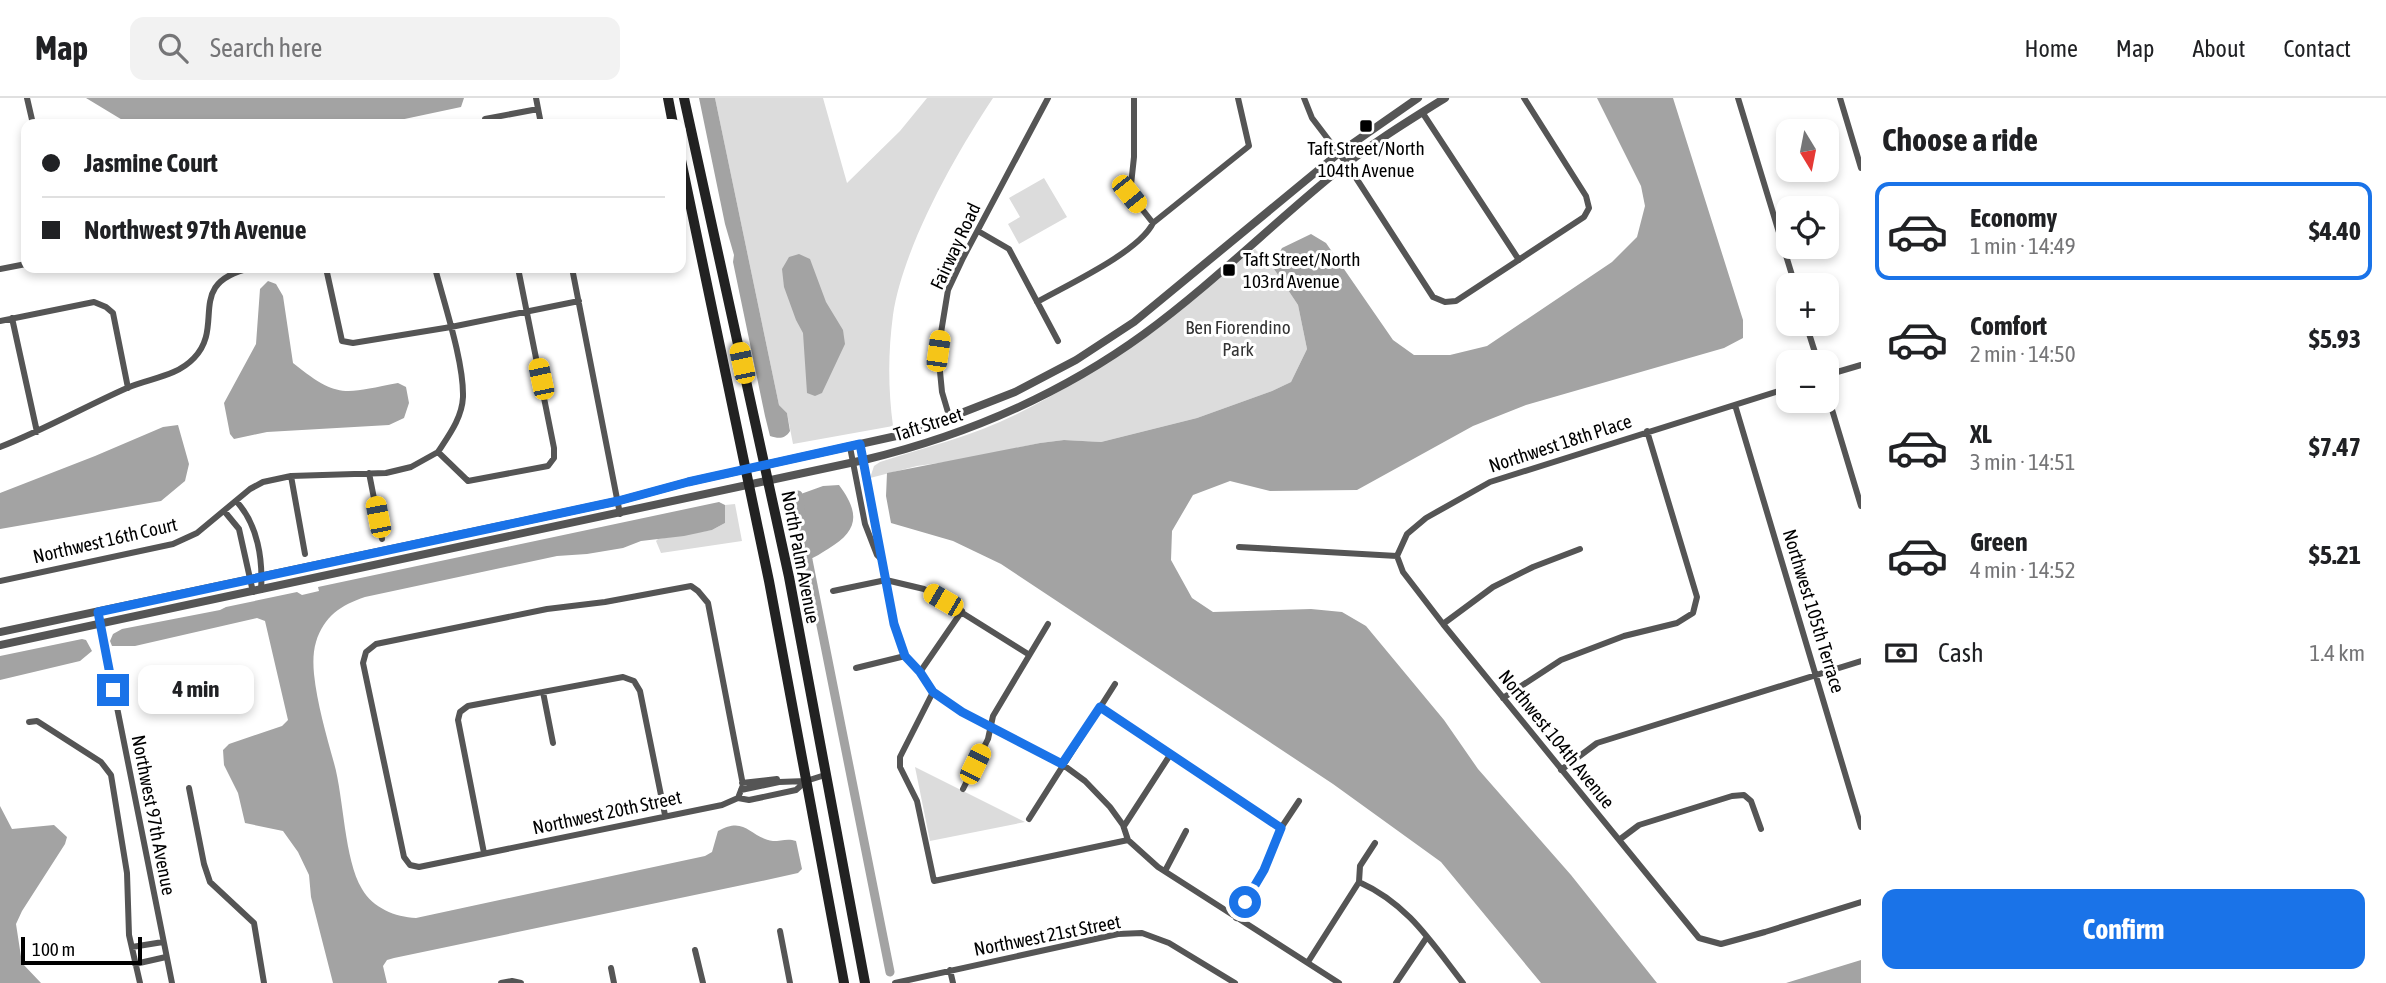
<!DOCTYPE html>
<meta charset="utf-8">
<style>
:root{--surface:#fff;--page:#f2f2f2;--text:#202124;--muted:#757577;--line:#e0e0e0;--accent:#1a73e8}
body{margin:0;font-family:"Asap Condensed",sans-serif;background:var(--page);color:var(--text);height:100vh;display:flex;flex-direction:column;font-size:26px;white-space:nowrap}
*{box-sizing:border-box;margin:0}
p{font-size:23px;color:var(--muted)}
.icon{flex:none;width:38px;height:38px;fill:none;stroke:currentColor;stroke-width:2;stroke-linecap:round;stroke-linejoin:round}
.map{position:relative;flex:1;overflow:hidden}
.sheet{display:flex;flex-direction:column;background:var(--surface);width:525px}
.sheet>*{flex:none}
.banner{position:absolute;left:21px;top:21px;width:665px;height:154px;border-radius:14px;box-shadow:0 4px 10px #0003;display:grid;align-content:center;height:154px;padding:0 21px;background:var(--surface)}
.needle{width:46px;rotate:170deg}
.buttons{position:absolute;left:1776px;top:21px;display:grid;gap:14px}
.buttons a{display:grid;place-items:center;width:63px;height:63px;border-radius:14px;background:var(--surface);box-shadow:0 4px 10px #0003;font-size:35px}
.scale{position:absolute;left:21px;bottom:18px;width:121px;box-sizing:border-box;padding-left:7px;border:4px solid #000;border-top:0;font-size:19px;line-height:24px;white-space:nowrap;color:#000;-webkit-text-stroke:5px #fff;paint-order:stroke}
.end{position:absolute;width:32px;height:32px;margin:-16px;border:9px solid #1a73e8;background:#fff;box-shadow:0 0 0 4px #fff}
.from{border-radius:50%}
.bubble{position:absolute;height:49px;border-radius:14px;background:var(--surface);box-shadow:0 4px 10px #0003;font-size:23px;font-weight:700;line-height:49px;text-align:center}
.car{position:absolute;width:21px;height:42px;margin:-21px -10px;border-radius:9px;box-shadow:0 0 5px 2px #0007;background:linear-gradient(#f5c518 24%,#345 0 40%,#f5c518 0 76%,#345 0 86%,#f5c518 0)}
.banner b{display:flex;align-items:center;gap:24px;height:66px;font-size:26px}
.banner b+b{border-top:2px solid var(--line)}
.banner i{width:18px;height:18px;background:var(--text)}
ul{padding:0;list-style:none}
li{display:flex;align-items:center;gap:21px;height:98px;margin:0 14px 10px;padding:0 7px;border:4px solid transparent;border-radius:14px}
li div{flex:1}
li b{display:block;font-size:26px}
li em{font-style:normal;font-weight:700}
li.on{border-color:var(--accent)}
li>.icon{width:63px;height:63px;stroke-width:1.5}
h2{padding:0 21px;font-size:32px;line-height:84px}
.pay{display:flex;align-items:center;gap:18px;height:77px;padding:0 21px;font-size:26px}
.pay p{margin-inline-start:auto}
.action{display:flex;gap:14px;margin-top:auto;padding:14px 21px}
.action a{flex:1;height:80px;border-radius:14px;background:var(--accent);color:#fff;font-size:28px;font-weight:700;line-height:80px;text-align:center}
header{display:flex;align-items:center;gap:42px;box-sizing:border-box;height:98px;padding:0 35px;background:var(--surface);border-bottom:2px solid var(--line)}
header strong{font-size:33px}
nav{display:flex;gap:38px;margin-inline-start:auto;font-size:24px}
.search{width:490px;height:63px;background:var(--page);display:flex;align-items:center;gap:18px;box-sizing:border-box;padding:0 24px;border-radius:14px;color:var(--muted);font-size:26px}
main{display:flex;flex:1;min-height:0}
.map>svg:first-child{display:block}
.green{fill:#dcdcdc}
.water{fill:#a3a3a3}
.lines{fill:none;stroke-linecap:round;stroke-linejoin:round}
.canal{stroke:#a3a3a3;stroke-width:9}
.minor{stroke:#555;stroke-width:6}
.tertiary{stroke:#555;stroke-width:8}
.secondary{stroke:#222;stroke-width:10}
.route{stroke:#1a73e8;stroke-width:9}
.poi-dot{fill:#000;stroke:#fff;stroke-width:2.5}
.labels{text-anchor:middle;stroke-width:6;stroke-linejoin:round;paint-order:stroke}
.poi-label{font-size:19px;fill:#000;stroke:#fff}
.street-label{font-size:19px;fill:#000;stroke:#fff}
.park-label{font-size:19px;fill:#333;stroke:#fff}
</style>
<header>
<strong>Map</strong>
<div class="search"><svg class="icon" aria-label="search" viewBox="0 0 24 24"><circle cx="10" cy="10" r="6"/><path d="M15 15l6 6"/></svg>Search here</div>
<nav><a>Home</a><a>Map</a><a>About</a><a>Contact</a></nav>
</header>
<main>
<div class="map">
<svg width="1861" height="885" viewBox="0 0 1861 885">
<rect width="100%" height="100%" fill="#fff"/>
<path class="green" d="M715,0h108l24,85 53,-52 27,-33h66c-38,57 -90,149 -100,217 -5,37 -5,74 0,111l-100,18 -6,-31 -8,-8z
M1044,80l23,39 -48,27 -11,-20 12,-7 -11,-19z
M1255,151l17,17 26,39 9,44 -16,33 -19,9 -75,27 -96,24 -37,-2 -24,3 -80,17 -43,6 -47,12 4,-12 6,-4c46,-15 93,-26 137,-48 87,-42 161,-107 238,-165z
M735,406l7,37 -81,12 -5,-12 2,-2 54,-9 13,-7v-18z
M915,669l110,55 -95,19z"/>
<path class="water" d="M86,0h378l-3,9 -80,17h-252z
M699,0h16l64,307 8,8 3,18c-5,8 -11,8 -20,5l-5,-20 -32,-154 1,-7 -9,-31z
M1597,0h76l70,222v18l-19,10 -198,57 -53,21 -116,64 -87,1 -40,-10 -37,14 -21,36 -1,29 21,38 21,14 98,-3 31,3 24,14 78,94 34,49 93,106 86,108h-116l-100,-121 -108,-78 -332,-220 -48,-23 -62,-18 -5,-27 1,-23 153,-30 24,-3 37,2 96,-24 75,-27 19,-9 16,-33 -9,-44 -26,-39 10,-18 29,-14 15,9 67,97 21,15h36l37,-9 125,-84 25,-25 8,-31 -4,-20z
M799,156l11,5 16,43 17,28 2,14 -23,49 -7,3 -8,-3 -4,-60 -7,-13 -12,-33 -2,-18 7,-12z
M268,183l8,3 7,12 10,67c46,37 51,30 105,20l8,4 3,16 -5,15 -15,7 -122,7 -33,7 -4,-5 -6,-31 32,-59 4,-55z
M178,327l11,39 -4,17 -24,20 -161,28v-36l95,-37 68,-29z
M839,387c21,28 20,46 -11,64 -7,4 -12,8 -20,11l-10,-65 25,-9z
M719,404l6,3v18l-13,7 -28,6 -43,5 -18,7 -36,6 -30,2 -192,41c-24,8 -41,19 -49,45 -3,10 -3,21 -2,32 3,29 12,60 20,89 10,35 10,96 28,126 11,19 33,28 54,29l289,-62 7,-4 6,-21c28,-16 32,7 55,10 8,0 15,-3 23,0l6,28 -4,4 -27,6 -377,79 -7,2 -4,6 4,17h-54l-22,-86 -2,-22 -11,-23 -15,-21 -38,-8 -7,-30 -14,-28 -1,-15 6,-6 53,-18 6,-6 -23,-99 -8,-3 -122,28h-23l-2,-5 3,-7 9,-5 98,-19 6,-3 71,-15 5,3 17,-4 -1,-4z
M82,541l4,1 6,11 -12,10 -80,19v-24z
M0,708l12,23 42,-4 13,12 -2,7 -43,67 -6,13 6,39 19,20h-41z
M1861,862v23h-75z"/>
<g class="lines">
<path class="canal" d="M798,397l10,65 82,412"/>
<path class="minor" d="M27,0l6,26
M536,0l5,26
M1134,0v59l-4,37 23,29
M1304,0l8,20 35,46 86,133 12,5 11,-1 128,-84 5,-9 -3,-12 -62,-98
M1738,0l57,187
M1840,0l21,70
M1422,14l97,148
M485,21l53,-10
M978,133l31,18 49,92
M326,170l16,73 11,2 98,-16 128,-26
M435,170c9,35 29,94 28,129 -1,21 -14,38 -25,55
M572,170l48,246
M0,171l26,-5
M1037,204c30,-17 102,-50 116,-79l96,-77 -11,-48
M12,220l25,114
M0,223l94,-19 12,5 7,6 15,75
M1806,226l12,38
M1827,277l34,-10
M1827,295l34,113
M1735,307l126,422
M950,321l-8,-27 -4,-41 10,-61 15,-32 85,-160
M860,347l34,179 11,32 15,16 13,20 29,20 100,52 23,17 25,26 13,18 5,15 30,27 181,116
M0,349c44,-17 84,-40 127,-59 23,-10 49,-11 67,-30 32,-33 -10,-75 57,-90
M850,349l15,77 12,31 5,5
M369,375l13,66
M291,378l14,78
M236,403c22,23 27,59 25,89
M225,414l14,17 14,63
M1239,449l158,9 10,-22 19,-16 64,-36 298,-94
M1397,458l6,16 40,52 256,314 22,6 44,-12 96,-30
M0,483l173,-37 24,-11 53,-44 13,-7 28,-6 95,-3 25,-6 27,-15 30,29 80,-15 6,-8v-10l-36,-180
M833,493l53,-11 38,9 104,65
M98,514l74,371
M1443,526l50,-37 40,-20 47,-18
M856,570l49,-12
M920,574l42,-61
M543,594l10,51
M933,594l-33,65v10l17,34 17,80 194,-41
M1503,600l58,-38 63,-24 53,-13 16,-10 4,-16 -50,-166
M1100,609l181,121
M29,624l8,-1 64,41 10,13 16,98 2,62 11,48
M1561,672l36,-27 264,-82
M742,685l35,-4
M189,690l15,76 6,18 44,41 10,60
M963,691l25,-50 5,-23 55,-92
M741,692l38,-8 27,-1 19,-6
M738,700l5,-13 -35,-182 -10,-12 -7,-5 -86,16 -58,7 -171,35 -10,8 -3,11 41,194 6,8 9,2 303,-62 16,-7 11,2 47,-10 10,-9
M1029,721l86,-135
M1124,728l46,-71
M1619,742l20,-15 93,-29 12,-1 7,6 10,28
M484,755l-26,-133 2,-8 8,-6 155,-29 11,4 6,10 25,124
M1165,773l21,-40
M1359,784c49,22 72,60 104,101
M1236,820l28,-48 17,-42 18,-27
M780,833l10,52
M132,849l31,-5
M695,852l8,33
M1308,864l51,-80 1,-16 15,-23
M135,866l31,-7
M611,870l3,15
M950,872l3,13
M501,885l11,-2 9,2
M895,885l223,-49 24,-1 27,10 66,40
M1396,885l31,-46"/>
<path class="tertiary" d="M0,534l618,-131 70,-19 222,-49 105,-41 61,-32 58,-38 205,-169 79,-55
M0,547l864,-185c100,-24 196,-65 280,-126 67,-49 126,-108 191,-161 34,-28 73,-52 110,-75"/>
<path class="secondary" d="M668,0l5,26
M684,0l105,479 76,406
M681,62l88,421 75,402"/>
</g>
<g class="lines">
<path class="route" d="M113,592l-15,-78 520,-111 70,-19 172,-38 34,180 11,32 15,16 13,20 29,20 100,52 38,-57 181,121 -17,42 -19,32"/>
</g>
<g class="poi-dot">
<rect x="1359" y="21" width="14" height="14" rx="3.5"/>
<rect x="1222" y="165" width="14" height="14" rx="3.5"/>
</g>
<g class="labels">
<g class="poi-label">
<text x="1366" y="57">Taft Street/North<tspan x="1366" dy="22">104th Avenue</tspan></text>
<text x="1243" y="168" text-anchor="start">Taft Street/North<tspan x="1243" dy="22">103rd Avenue</tspan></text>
</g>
<g class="street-label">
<text transform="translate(955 148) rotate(-65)" y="7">Fairway Road</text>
<text transform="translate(928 326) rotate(-18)" y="7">Taft Street</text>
<text transform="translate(1560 345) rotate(-18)" y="7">Northwest 18th Place</text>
<text transform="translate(105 442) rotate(-13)" y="7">Northwest 16th Court</text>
<text transform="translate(801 459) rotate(79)" y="7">North Palm Avenue</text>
<text transform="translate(1814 513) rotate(73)" y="7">Northwest 105th Terrace</text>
<text transform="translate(1557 641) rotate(51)" y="7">Northwest 104th Avenue</text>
<text transform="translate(607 714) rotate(-12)" y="7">Northwest 20th Street</text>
<text transform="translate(154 717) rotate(79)" y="7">Northwest 97th Avenue</text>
<text transform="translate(1047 837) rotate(-11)" y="7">Northwest 21st Street</text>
</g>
<g class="park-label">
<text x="1238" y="236">Ben Fiorendino<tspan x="1238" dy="22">Park</tspan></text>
</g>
</g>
</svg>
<div class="buttons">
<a><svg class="needle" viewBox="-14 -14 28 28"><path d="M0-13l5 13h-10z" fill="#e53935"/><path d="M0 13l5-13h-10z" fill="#757577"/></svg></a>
<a><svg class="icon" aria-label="locate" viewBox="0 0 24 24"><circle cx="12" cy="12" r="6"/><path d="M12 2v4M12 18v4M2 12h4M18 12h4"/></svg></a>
<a>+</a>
<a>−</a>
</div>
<div class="scale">100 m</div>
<i class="end from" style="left:1245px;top:804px"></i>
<i class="end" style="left:113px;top:592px"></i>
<div class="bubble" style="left:138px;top:567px;width:116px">4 min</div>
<i class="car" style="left:1129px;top:96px;rotate:141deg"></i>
<i class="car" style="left:938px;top:253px;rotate:8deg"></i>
<i class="car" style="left:742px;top:265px;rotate:348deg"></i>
<i class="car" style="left:541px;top:281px;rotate:348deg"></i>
<i class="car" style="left:378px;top:419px;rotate:349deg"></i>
<i class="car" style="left:943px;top:502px;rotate:300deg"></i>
<i class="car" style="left:975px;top:666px;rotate:26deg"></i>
<div class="banner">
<b><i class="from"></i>Jasmine Court</b>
<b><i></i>Northwest 97th Avenue</b>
</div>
</div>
<section class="sheet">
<h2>Choose a ride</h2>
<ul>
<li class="on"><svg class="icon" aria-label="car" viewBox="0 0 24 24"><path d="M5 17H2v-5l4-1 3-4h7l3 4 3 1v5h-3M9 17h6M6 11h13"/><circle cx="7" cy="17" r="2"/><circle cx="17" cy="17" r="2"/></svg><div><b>Economy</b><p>1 min · 14:49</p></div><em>$4.40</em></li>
<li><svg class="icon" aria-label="car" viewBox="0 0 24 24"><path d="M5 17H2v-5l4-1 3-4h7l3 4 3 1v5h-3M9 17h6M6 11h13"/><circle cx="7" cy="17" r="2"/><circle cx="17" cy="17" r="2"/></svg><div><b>Comfort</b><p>2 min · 14:50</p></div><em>$5.93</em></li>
<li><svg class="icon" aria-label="car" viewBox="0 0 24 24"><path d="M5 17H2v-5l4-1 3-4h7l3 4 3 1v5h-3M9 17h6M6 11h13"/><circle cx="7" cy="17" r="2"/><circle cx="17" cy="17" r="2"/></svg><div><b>XL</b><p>3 min · 14:51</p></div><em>$7.47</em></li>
<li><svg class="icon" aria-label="car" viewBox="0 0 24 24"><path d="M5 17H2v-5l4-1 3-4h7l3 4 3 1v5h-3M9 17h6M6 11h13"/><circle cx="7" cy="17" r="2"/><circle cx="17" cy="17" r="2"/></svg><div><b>Green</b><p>4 min · 14:52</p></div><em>$5.21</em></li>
</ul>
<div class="pay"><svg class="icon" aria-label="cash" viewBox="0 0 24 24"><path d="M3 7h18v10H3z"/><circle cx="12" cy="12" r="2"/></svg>Cash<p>1.4 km</p></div>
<div class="action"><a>Confirm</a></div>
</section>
</main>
